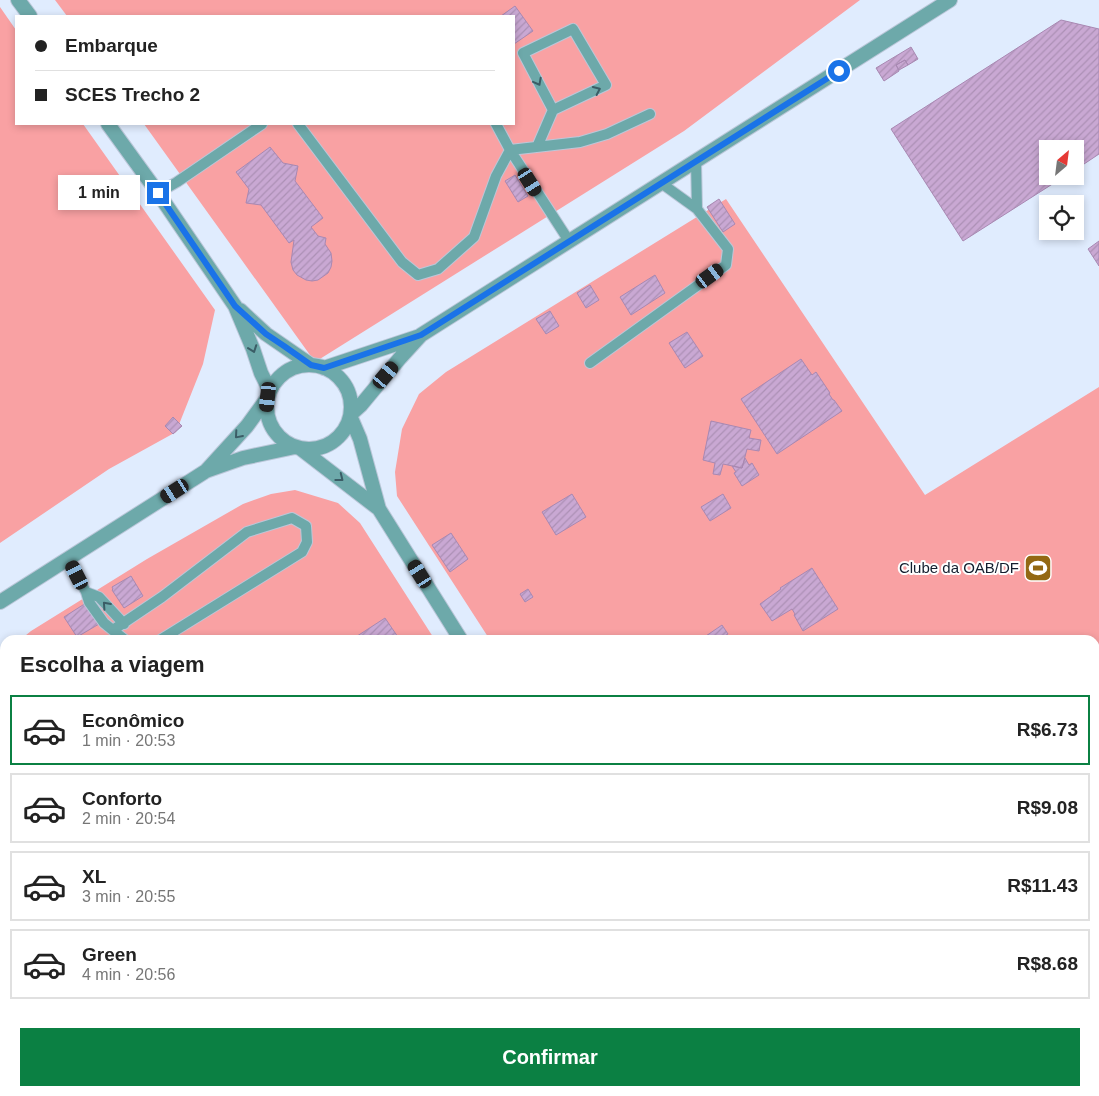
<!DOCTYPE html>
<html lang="pt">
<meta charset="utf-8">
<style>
:root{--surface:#fff;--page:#f2f2f2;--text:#222;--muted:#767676;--line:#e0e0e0;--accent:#0b8043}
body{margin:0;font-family:Arial,sans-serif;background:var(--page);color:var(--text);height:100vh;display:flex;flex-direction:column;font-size:19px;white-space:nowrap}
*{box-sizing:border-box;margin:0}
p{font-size:16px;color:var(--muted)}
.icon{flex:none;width:28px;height:28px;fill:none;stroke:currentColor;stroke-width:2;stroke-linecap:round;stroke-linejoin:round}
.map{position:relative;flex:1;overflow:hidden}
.side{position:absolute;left:0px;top:635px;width:1100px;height:461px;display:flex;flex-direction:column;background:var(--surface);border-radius:15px 15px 0 0;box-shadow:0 2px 8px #0003}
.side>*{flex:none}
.hud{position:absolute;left:15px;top:15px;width:500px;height:110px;border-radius:0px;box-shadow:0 2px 8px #0003;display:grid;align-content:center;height:110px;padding:0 20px;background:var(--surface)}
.needle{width:32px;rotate:28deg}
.buttons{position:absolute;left:1039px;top:140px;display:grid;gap:10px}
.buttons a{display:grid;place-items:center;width:45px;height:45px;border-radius:0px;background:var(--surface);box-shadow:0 2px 8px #0003;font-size:25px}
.end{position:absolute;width:22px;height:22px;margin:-11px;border:6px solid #1a73e8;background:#fff;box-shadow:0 0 0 2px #fff}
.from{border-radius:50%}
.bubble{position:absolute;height:35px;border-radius:0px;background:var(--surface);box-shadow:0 2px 8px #0003;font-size:16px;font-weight:800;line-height:35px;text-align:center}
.car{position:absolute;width:15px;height:30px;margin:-15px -8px;border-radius:6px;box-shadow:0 0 4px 1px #0007;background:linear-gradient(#222 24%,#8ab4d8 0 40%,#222 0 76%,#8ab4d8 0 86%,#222 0)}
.hud b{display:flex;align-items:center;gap:18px;height:48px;font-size:19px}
.hud b+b{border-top:1px solid var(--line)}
.hud i{width:12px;height:12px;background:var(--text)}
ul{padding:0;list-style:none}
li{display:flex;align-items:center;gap:15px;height:70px;margin:0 10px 8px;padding:0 10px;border:2px solid var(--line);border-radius:0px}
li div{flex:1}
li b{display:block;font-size:19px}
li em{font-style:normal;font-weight:800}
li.selected{border-color:var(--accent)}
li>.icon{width:45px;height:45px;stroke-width:1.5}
h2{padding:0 20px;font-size:22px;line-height:60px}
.primary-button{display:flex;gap:10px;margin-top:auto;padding:10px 20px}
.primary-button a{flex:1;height:58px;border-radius:0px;background:var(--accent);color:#fff;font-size:20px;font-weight:800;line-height:58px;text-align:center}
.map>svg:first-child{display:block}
.pitch{fill:#f9a1a3}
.building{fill:url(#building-hatch);stroke:#a888b2}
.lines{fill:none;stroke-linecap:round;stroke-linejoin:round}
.service-casing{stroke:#bbc7d9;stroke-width:12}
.tertiary-casing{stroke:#bbc7d9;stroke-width:16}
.service{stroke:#6da9aa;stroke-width:10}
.tertiary{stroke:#6da9aa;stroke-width:14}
.oneway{stroke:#3b5d66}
.route{stroke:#1a73e8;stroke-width:6}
.labels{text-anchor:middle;stroke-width:4;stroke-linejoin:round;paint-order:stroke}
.poi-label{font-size:15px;fill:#131e2e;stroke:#fff;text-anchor:end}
</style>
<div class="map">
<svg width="1099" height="1096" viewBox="0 0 1099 1096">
<defs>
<pattern id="building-hatch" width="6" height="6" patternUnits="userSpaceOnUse" patternTransform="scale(1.25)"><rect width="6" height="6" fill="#c9a8d3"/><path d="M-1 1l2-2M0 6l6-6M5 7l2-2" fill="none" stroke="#ac90b5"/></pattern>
</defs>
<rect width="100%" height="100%" fill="#e0ecfe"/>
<path class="pitch" d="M55,0h805l-176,131 -369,231 -171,-238h370v-108h-447z
M0,7l16,23v94h67l132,186 -12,54 -27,68 -67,37 -109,74z
M726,199l199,296 174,-108v421l-4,2v-170h-605l-93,-144 -2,-24 7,-43 17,-35 27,-22z
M295,490l43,13 22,20 75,117h-415l11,-9 116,-72 96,-55 28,-10z
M0,700l5,8v383h252l3,5h-260z"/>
<path class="building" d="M515,6l18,25 -19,13v-28h-13z
M1061,20l38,9v125l-24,16v-21h-27v27h17l-102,65 -72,-112z
M911,47l7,12 -10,6 -3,-5 -9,5 3,6 -15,10 -8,-13z
M905,60l3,5 -9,5 -3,-5z
M270,147l13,16 15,3 -3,15 28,37 -12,9 7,9 8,2 -1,6 6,9 1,8 -1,6 -3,6 -10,7 -6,1 -6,-1 -9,-5 -4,-5 -2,-8 3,-22 -5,3 -28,-38 -15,-2 3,-14 -13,-17z
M515,175l13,21 -10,6 -13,-21z
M719,199l16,25 -12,8 -16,-25z
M1099,241v25l-11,-17z
M655,275l10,18 -34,22 -11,-18z
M590,285l9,15 -13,8 -9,-15z
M550,311l9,15 -13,8 -10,-15z
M687,332l16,24 -18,12 -16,-25z
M801,359l11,16 4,-3 14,21 -1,1 4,6h1l8,11 -65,43 -36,-55z
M173,417l9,9 -9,8 -8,-8z
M711,421l40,9 -2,8 12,2 -2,11 -12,-2 -5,19 -19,-4 -3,11 -7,-1 2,-11 -12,-3z
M745,458l4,7 3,-2 7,12 -17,11 -8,-13 2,-1 -4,-6 10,2z
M572,494l14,23 -30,18 -14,-23z
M723,494l8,14 -21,13 -9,-14z
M451,533l17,26 -18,13 -18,-27z
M812,568l26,41 -35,22 -9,-16 1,-1 -3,-5 -20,12 -12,-17 21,-15 -1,-1z
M131,576l12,20 -19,12 -12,-18 1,-1 -1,-2z
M528,589l5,8 -8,5 -5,-8z
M86,603l13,21 -22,13 -13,-20z
M385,618l15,22h-49z
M722,625l6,9 -10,6h-18z"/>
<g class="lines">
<g class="service-casing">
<path id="service" d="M298,124l104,138 16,13 20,-6 36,-32 22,-61 14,-26 70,-8 27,-8 43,-20
M496,124l14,26 59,91
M537,147l16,-37 53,-25 -33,-56 -50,24 30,57
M696,161l1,48
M158,193l19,-11 85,-58
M590,363l136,-98 2,-16 -31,-40 -36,-26
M68,558l18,34 3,10 15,21 21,17
M86,592l13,5 25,27
M113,630l49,-33 85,-65 45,-14 14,8 1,16 -5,10 -142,88
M0,789l5,7
M0,873l5,9
M256,1091l3,5"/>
</g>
<g class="tertiary-casing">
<path id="tertiary" d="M18,0l12,16
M108,124l50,69 77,113 18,43 8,24 9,18
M240,310l26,24 45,31
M267 407a42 42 0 1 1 84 0a42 42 0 1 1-84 0Z
M324,368l96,-32
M351,414l10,-9 39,-47 21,-23 529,-335
M351,418l9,21 19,70 82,131
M301,449l78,60
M206,471l41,-45 21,-29
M0,602l206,-131 37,-13 52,-11
M745,1091l3,5"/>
</g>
<use href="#service" class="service"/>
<use href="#tertiary" class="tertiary"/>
</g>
<defs><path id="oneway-chevron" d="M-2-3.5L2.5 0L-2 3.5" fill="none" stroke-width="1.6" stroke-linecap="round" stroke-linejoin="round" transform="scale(1.25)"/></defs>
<g class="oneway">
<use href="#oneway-chevron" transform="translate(538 82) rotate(62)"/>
<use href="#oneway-chevron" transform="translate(597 90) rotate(-25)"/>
<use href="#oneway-chevron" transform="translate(253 349) rotate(70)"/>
<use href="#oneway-chevron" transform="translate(238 435) rotate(131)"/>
<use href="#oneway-chevron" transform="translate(340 478) rotate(38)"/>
<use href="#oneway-chevron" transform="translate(106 605) rotate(-132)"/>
</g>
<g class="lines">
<path class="route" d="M158,193l77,113 31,28 18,12 27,19 13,3 97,-33 418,-264"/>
</g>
<defs>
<g id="stadium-square" transform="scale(1.4375)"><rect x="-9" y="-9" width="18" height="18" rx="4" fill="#936813" stroke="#fff"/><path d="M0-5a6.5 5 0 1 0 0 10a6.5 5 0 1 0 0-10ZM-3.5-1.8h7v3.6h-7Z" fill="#fff"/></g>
</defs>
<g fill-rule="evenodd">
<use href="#stadium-square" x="1038" y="568"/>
</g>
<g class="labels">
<g class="poi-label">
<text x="1019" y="573">Clube da OAB/DF</text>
</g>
</g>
</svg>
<div class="buttons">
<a><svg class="needle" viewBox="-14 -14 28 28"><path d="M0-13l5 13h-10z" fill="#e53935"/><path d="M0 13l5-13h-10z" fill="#767676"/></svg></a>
<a><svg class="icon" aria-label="locate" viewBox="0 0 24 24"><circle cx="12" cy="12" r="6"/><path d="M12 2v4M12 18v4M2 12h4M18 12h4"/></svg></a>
</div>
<i class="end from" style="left:839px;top:71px"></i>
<i class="end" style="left:158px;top:193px"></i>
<div class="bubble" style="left:58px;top:175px;width:82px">1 min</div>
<i class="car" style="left:530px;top:182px;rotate:148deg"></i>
<i class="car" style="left:710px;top:276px;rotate:54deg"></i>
<i class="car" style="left:386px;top:375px;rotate:40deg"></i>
<i class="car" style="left:268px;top:397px;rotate:186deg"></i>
<i class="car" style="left:175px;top:491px;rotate:238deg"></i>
<i class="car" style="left:420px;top:574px;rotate:328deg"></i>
<i class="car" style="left:77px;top:575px;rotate:333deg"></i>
<div class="hud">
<b><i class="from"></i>Embarque</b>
<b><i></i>SCES Trecho 2</b>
</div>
<section class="side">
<h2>Escolha a viagem</h2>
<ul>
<li class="selected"><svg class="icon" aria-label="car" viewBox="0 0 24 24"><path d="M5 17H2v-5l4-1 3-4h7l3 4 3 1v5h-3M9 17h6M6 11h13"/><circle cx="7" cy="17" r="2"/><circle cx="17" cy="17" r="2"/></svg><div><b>Econômico</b><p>1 min · 20:53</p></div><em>R$6.73</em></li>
<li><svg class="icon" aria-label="car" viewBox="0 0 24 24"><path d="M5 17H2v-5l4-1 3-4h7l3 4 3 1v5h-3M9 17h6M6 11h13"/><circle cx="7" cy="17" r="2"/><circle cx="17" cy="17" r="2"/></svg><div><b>Conforto</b><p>2 min · 20:54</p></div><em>R$9.08</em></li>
<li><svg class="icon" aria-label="car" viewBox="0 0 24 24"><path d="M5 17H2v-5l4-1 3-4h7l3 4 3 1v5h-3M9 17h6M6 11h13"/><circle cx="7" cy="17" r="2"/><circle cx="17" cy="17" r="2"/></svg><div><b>XL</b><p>3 min · 20:55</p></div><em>R$11.43</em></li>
<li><svg class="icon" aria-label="car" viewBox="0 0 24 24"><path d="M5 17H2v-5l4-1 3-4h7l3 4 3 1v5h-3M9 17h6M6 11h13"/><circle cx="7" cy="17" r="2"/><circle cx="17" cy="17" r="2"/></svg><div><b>Green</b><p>4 min · 20:56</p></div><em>R$8.68</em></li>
</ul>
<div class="primary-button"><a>Confirmar</a></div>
</section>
</div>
